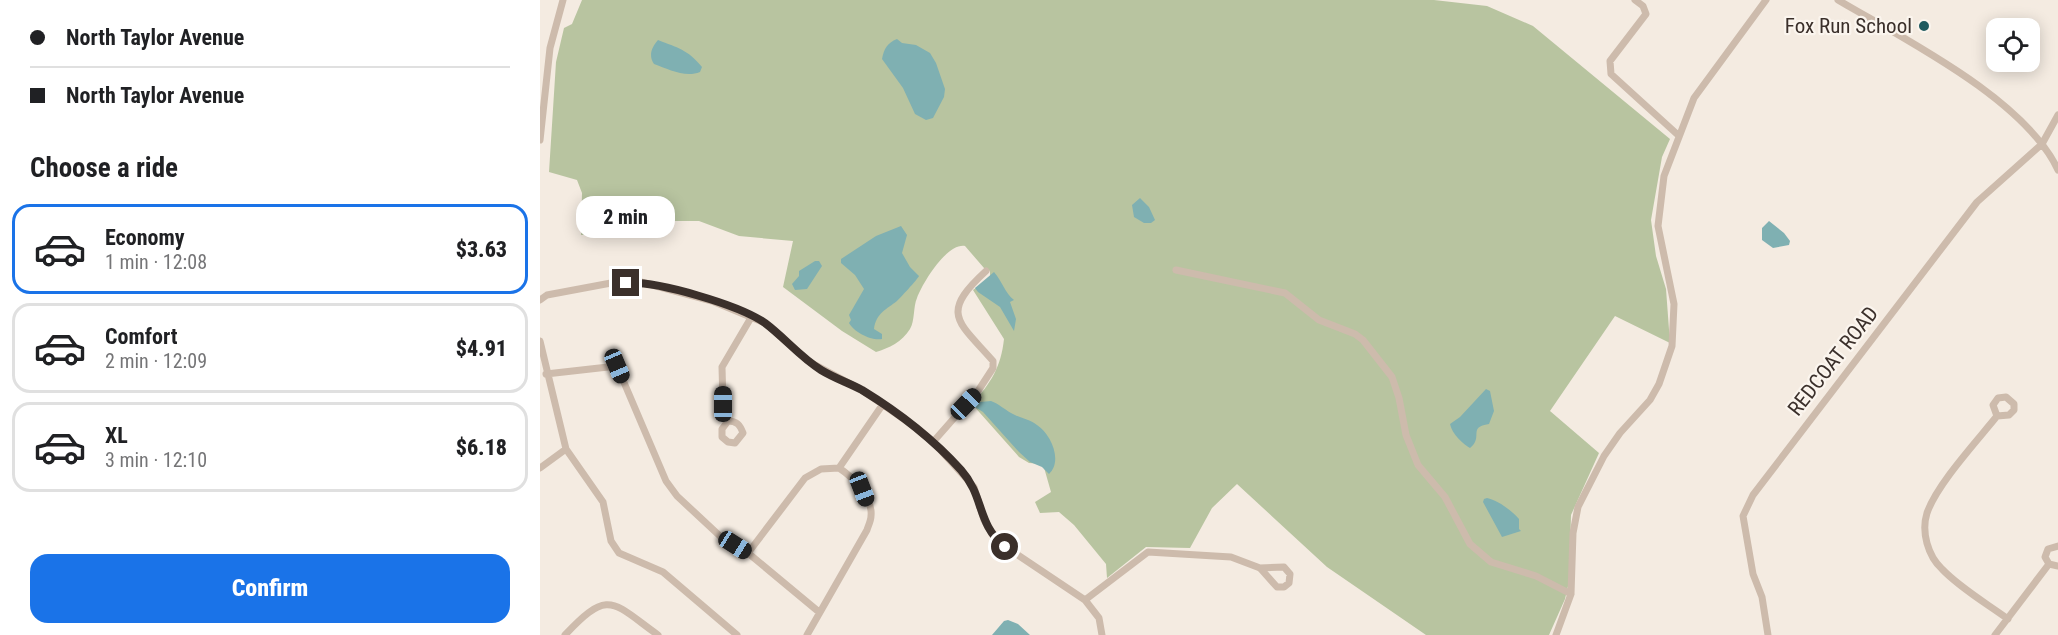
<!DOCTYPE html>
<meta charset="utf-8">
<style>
:root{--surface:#fff;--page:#f6f6f6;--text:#202124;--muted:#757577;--line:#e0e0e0;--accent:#1a73e8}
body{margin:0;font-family:"Roboto Condensed",sans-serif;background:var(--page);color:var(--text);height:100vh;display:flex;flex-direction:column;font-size:22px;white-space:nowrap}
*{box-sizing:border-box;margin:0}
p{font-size:20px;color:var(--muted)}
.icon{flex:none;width:33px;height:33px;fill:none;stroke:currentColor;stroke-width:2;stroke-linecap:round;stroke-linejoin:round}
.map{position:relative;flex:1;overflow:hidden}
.details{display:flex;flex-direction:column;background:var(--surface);width:540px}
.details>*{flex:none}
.hud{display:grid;align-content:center;height:132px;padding:0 30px;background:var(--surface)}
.tools{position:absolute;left:1446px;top:18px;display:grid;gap:12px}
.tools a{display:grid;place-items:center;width:54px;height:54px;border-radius:12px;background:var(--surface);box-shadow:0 3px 15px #0003;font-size:30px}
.end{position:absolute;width:27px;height:27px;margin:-14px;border:8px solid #3b302b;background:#fff;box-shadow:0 0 0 3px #fff}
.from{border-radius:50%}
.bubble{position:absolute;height:42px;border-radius:18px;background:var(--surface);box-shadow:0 3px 15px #0003;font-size:20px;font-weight:800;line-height:42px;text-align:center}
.car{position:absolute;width:18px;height:36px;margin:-18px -9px;border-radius:8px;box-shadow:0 0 4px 2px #0007;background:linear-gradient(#222 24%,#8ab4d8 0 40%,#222 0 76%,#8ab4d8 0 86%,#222 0)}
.hud b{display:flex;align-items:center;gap:21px;height:57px;font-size:22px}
.hud b+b{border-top:2px solid var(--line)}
.hud i{width:15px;height:15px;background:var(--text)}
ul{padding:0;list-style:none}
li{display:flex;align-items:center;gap:18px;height:90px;margin:0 12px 9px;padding:0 18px;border:3px solid var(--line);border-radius:18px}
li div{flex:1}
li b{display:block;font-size:22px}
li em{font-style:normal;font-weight:800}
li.on{border-color:var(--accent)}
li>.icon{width:54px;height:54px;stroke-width:1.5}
h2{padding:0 30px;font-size:27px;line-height:72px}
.button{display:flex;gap:12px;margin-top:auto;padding:12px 30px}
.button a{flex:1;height:69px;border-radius:18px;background:var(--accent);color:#fff;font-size:24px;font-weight:800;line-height:69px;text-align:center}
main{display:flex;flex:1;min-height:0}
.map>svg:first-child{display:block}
.green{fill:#b8c4a0}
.water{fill:#7fb0b2}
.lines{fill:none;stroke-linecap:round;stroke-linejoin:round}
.minor{stroke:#cdbbac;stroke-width:7}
.route{stroke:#3b302b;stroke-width:8}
.poi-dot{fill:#1f5a5e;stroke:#fbf5ee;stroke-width:2}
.labels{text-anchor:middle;stroke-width:4.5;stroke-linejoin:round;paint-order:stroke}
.poi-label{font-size:21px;fill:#3b302b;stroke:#fbf5ee;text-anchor:end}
.street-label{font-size:21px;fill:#3b302b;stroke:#fbf5ee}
</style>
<main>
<section class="details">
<div class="hud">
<b><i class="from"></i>North Taylor Avenue</b>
<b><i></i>North Taylor Avenue</b>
</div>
<h2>Choose a ride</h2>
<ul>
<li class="on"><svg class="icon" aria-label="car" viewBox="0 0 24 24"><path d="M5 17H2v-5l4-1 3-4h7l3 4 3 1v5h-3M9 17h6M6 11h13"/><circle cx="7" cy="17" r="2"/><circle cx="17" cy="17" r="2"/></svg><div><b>Economy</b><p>1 min · 12:08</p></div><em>$3.63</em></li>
<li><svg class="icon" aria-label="car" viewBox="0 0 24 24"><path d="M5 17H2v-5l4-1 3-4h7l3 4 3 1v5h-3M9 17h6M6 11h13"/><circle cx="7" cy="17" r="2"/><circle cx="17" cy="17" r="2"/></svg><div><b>Comfort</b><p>2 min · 12:09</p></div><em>$4.91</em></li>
<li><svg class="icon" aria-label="car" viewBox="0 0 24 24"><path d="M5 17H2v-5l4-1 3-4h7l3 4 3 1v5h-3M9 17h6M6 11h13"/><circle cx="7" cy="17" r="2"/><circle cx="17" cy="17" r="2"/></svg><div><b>XL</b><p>3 min · 12:10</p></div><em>$6.18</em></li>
</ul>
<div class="button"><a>Confirm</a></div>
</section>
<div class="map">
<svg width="1518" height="635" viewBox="0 0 1518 635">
<rect width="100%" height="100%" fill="#f4ebe1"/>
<path class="green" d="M42,0h852l53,6 46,20 137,113 -8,18 -11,63 5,36 10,33 4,54 -55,-27 -65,95 49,42 -28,62 -2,67 -4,17 -16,36h-123l-99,-68 -90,-83 -25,24 -22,40 -44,-1 -39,31 -1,-14 -32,-39 -15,-13 -19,1 -5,-11 16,-10 -8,-28 -14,-1 -10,-6 -47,-53c19,-21 29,-37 32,-65l-31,-49 17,-12v-7l-6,-3 -19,-22c-18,-3 -42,36 -48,52 -4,9 -2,23 -7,31 -8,13 -21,19 -34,23l-34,-21 -59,-44 10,-46 -54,-5 -40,-15h-31l-59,12 -28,2 1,-42 -5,-13 -28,-8 7,-110 8,-34 8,-4z"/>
<path class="water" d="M357,39l5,4 14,2 14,8 6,10 9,26 -1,8 -11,21 -7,2 -11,-6 -12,-26 -21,-29c2,-10 5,-16 15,-20z
M118,40c20,8 29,9 44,27l-2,5c-15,6 -32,-3 -46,-8 -6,-9 -2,-17 4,-24z
M600,198l9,9 6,13 -4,3h-7l-10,-6 -2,-12z
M1229,221l15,12 6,8 -1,4 -16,3 -11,-8v-12z
M361,226l6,9 -5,18 8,14 9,9c-2,4 -19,22 -22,25 -10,8 -21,12 -23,28l8,5v5c-11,2 -28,-7 -33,-16l2,-3 -2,-5 15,-26 -9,-14 -14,-12v-4l35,-23z
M275,261h4l3,5 -15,23 -12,1 -3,-6 7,-8v-5z
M454,272c8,9 11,21 20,28l-4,2 6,17 -2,12 -14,-24 -22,-15 -3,-4z
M946,389l4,2 4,20 -5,13c-22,3 -5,13 -19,24 -7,-4 -18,-14 -20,-24l10,-7z
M451,401c8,3 13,8 20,12 8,5 18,6 26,12 14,9 26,36 12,49l-7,-7 -12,-5 -11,-10 -36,-40 -8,-5 5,-5z
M947,498c11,2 25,13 32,21v10l2,2 -19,6 -19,-35 1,-3z
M468,620l10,4 12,11h-38l12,-14z"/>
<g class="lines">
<path class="minor" d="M1095,0l8,6 3,8 -36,47 1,13 67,61
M1298,0c66,39 187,99 220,170
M0,140l10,-92 13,-48
M636,270l109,23 34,27 36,14 8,6 29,37 7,21 7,37 12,30 27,32 25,47 21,18 45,14 35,18
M0,300l7,-5 64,-12 30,-1 71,19 53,22 43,38 54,29 49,34 22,18 41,45 10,33 8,14 14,13 79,53 14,18 3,17
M0,341l26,108 37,53 8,39 8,12 44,19 74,63
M6,374l71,-8 49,115 11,15 44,41 27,16 71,59
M1457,416l-4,-11 5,-7 8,-1 8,7v6l-5,5 -12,1c-20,25 -60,68 -70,97 -6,19 1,43 15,56 18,19 44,34 66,50
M188,421l-6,8v8l6,5 7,1 8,-10c-3,-8 -6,-12 -15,-12l-5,-17 -1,-37 30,-51
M393,442l45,-51 15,-23v-7c-35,-40 -54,-47 -7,-90
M0,468l26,-19
M299,468l44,-64
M1518,546l-10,3 -3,8 4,7 9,2
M208,553l57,-75 16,-9 18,-1
M545,600l63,-48 83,5 29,11 17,19h7l5,-4 1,-9 -6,-7 -24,1
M25,635c44,-47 47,-33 93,0
M267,635l60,-105c1,-4 4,-9 4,-14 2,-18 -18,-39 -32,-48
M1016,635l15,-41 2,-61 5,-26 26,-51 16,-23 30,-33 9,-16 13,-38 2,-42 -16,-78 6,-50 30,-78 72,-98
M1228,635l-6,-38 -9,-23 -10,-58 10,-21 224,-293 65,-58 16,-29
M1455,635l54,-71"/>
</g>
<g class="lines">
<path class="route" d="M86,283c32,-2 113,22 139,40 20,15 35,34 56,47 13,8 28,13 41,20 36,22 71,49 99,80 24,27 15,53 44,77"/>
</g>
<circle class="poi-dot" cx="1384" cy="26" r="6"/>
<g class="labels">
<g class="poi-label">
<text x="1372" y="33">Fox Run School</text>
</g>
<g class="street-label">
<text transform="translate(1293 361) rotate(-52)" y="7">REDCOAT ROAD</text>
</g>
</g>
</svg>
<div class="tools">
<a><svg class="icon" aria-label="locate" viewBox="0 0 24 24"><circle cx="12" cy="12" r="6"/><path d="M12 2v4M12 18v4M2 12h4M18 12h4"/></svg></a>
</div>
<i class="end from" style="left:465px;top:547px"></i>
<i class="end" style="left:86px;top:283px"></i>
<div class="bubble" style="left:36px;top:196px;width:99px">2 min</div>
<i class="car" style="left:77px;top:366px;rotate:157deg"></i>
<i class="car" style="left:183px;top:404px;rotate:0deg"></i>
<i class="car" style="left:426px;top:404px;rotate:44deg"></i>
<i class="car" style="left:322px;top:489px;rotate:159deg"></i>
<i class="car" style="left:195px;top:545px;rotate:122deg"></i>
</div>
</main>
